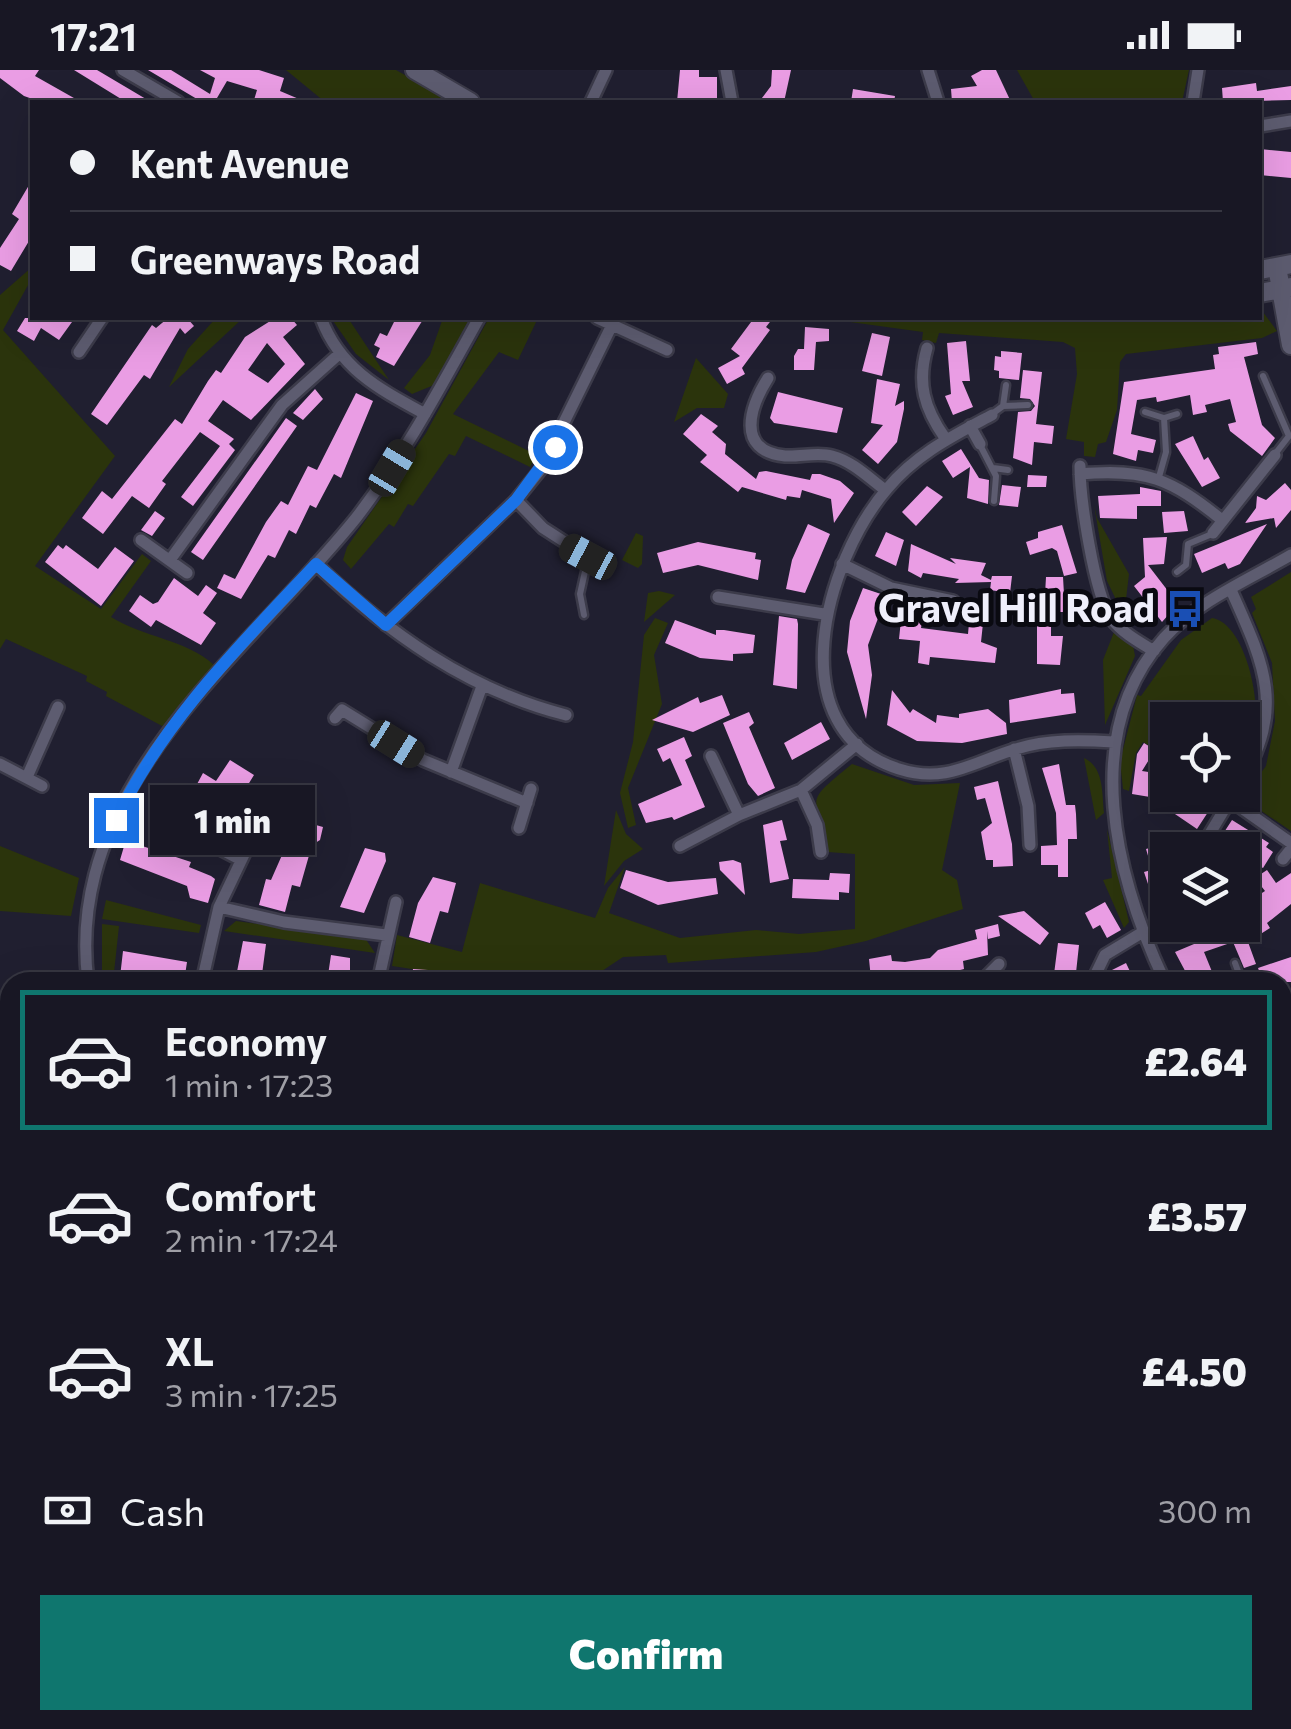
<!DOCTYPE html>
<meta charset="utf-8">
<style>
:root{--surface:#181724;--page:#21202c;--text:#f1f3f6;--muted:#9f9fa6;--line:#363641;--accent:#0f766e}
body{margin:0;font-family:Commissioner,sans-serif;background:var(--page);color:var(--text);height:100vh;display:flex;flex-direction:column;font-size:38px;white-space:nowrap}
*{box-sizing:border-box;margin:0}
p{font-size:32px;color:var(--muted)}
.icon{flex:none;width:55px;height:55px;fill:none;stroke:currentColor;stroke-width:2;stroke-linecap:round;stroke-linejoin:round}
.map{position:relative;flex:1;overflow:hidden}
.details{position:absolute;left:0px;top:902px;width:1292px;height:758px;display:flex;flex-direction:column;background:var(--surface);border-radius:30px 30px 0 0;box-shadow:0 10px 40px #0002,0 0 0 2px var(--line)}
.details>*{flex:none}
.guide{position:absolute;left:30px;top:30px;width:1232px;height:220px;border-radius:0px;box-shadow:0 10px 40px #0002,0 0 0 2px var(--line);display:grid;align-content:center;height:220px;padding:0 40px;background:var(--surface)}
.controls{position:absolute;left:1150px;top:632px;display:grid;gap:20px}
.controls a{display:grid;place-items:center;width:110px;height:110px;border-radius:0px;background:var(--surface);box-shadow:0 10px 40px #0002,0 0 0 2px var(--line);font-size:50px}
.end{position:absolute;width:45px;height:45px;margin:-22px;border:12px solid #1a73e8;background:#fff;box-shadow:0 0 0 5px #fff}
.from{border-radius:50%}
.bubble{position:absolute;height:70px;border-radius:0px;background:var(--surface);box-shadow:0 10px 40px #0002,0 0 0 2px var(--line);font-size:32px;font-weight:800;line-height:70px;text-align:center}
.car{position:absolute;width:30px;height:60px;margin:-30px -15px;border-radius:12px;box-shadow:0 0 8px 2px #0007;background:linear-gradient(#222 24%,#8ab4d8 0 40%,#222 0 76%,#8ab4d8 0 86%,#222 0)}
.guide b{display:flex;align-items:center;gap:35px;height:95px;font-size:38px}
.guide b+b{border-top:2px solid var(--line)}
.guide i{width:25px;height:25px;background:var(--text)}
ul{padding:18px 0 0;list-style:none}
li{display:flex;align-items:center;gap:30px;height:140px;margin:0 20px 15px;padding:0 20px;border:5px solid transparent;border-radius:0px}
li div{flex:1}
li b{display:block;font-size:38px}
li em{font-style:normal;font-weight:800}
li.selected{border-color:var(--accent)}
li>.icon{width:90px;height:90px;stroke-width:1.5}
.pay{display:flex;align-items:center;gap:25px;height:110px;padding:0 40px;font-size:38px}
.pay p{margin-inline-start:auto}
.action{display:flex;gap:20px;margin-top:auto;padding:20px 40px}
.action a{flex:1;height:115px;border-radius:0px;background:var(--accent);color:#fff;font-size:40px;font-weight:800;line-height:115px;text-align:center}
.status{display:flex;justify-content:space-between;align-items:center;height:70px;padding:0 50px;background:var(--surface);direction:ltr}
.status svg{height:28px;fill:currentColor}
.map>svg:first-child{display:block}
.green{fill:#2b340c}
.building{fill:#ea9de4;fill-rule:evenodd}
.lines{fill:none;stroke-linecap:round;stroke-linejoin:round}
.lane-casing{stroke:#3c3b4a;stroke-width:11}
.street-casing{stroke:#3c3b4a;stroke-width:16}
.secondary-casing{stroke:#3c3b4a;stroke-width:22}
.lane{stroke:#5d5c70;stroke-width:6}
.street{stroke:#5d5c70;stroke-width:11}
.secondary{stroke:#5d5c70;stroke-width:18}
.route{stroke:#1a73e8;stroke-width:12}
.labels{text-anchor:middle;stroke-width:10;stroke-linejoin:round;paint-order:stroke}
.poi-label{font-size:38px;font-weight:bold;fill:#efeffb;stroke:#0a0a11;text-anchor:end}
</style>
<div class="status"><b>17:21</b><svg viewBox="0 0 49 12"><path d="M0 12V9h3v3zM5 12V6h3v6zM10 12V3h3v9zM15 12V0h3v12zM26 1h20v11H26zM47 4h2v5h-2z"/></svg></div>
<div class="map">
<svg width="1291" height="1659" viewBox="0 0 1291 1659">
<rect width="100%" height="100%" fill="#201f30"/>
<path class="green" d="M286,0h110l57,32h-128z
M1017,0h172l-7,32h-147z
M32,197v11l-29,52 112,126 -80,110 66,43 41,-55 9,7 -40,56c32,20 76,23 103,48l-50,62 -58,-31 1,-4 -21,-11 1,-5 -81,-37 -6,10v-354z
M1260,238l17,23 -15,7 -136,16 -6,8 -3,48 -11,32 -8,2 -3,13 -11,-1v-14l-18,-3 11,-65 -2,-26 -12,-6 -124,-9 -3,10 -14,-3 1,-8 -102,-14h439z
M216,248h27l-74,69 19,-38z
M331,248h17l41,62 -33,-26z
M443,248h27l-36,67 -22,9 -8,-6 26,-33z
M489,248h49l-20,42 -19,-8 -46,62 84,41 -7,12 -64,-31 -11,20 -6,-2 -36,52 -5,-2 -14,23 -5,-3 -38,45 -8,-9 4,-13 79,-114z
M696,288l32,36 -4,14h-27l-23,14z
M1094,435l3,13 32,56 -5,42 -17,-35z
M636,463l7,3 -1,28 -4,4 -16,-8z
M1291,502v259l-49,-33 24,-32 9,-45 -3,-58 -20,-50 4,-4 -5,-12z
M659,521l16,4 -31,27 4,-29z
M655,548l13,5 -14,32 8,49 -34,84 8,37 -8,3 -8,-35 13,-51 11,-107z
M1212,548c32,5 48,78 43,106 -2,10 -8,21 -12,31l-1,-35h-74l-1,36 -24,-14 -7,11 -7,38 -6,-2 -3,-28 17,-66 4,1 40,-56z
M1114,562l19,13 2,11 -30,69 -2,-65z
M1084,688c20,9 18,35 20,55l-8,7z
M852,694l62,21 46,-2 -18,87 15,10 6,29 -97,32 -50,11 -148,11 -2,-8 -43,2 -24,16 1,9h-142v-6l-66,-10 5,-31 65,17 18,-69 115,35 13,-30 17,-21 -16,46 71,25 76,-8 43,4 56,-5v-75l-27,-2c-10,-59 -29,-45 24,-88z
M616,740l10,24 17,15 -19,12 -20,25z
M1107,759l22,93 -5,6 -21,-48 9,-2z
M0,776l79,32 -8,38 -71,-5z
M106,830l95,25 -2,8 -97,-14z
M236,851l129,17 10,15 -151,-22z
M102,854l17,2 -6,56h-11z
M0,1079l10,6v131l-10,-2z
M1291,1168v294l-8,11 -1,-161 6,-3 -6,-41v-97z
M0,1348l10,4v114l-10,-6z
M393,1650h174l16,9h-172z
M923,1650h111l-4,9h-104z
M1056,1650h50l-10,9h-46z"/>
<path class="building" d="M0,0h39l-4,6 46,26h-40l-17,-6 -24,-18z
M74,0h23l54,32h-25z
M148,0h23l39,24 5,-16 -15,-8h59l25,8 -4,13 26,11h-42l-10,-2 3,-10 -30,-9 -10,17 8,4h-23z
M680,0h19v7h18v25h-40z
M772,0h19l-7,32h-25l12,-16z
M982,0h14l15,32h-59l-1,-13 26,-3 -6,-10z
M1256,13l1,8 34,-5v14l-68,2 -1,-14z
M853,19l42,7 -1,6h-43z
M1260,79l31,3v26l-31,-3z
M32,110v56l-21,35 -11,-6v-17l19,-29 -7,-5z
M25,248h40l7,4 -13,18 -18,-12 -7,13 -17,-10z
M168,248h19l7,8 -9,8 -5,-6 -30,51 -6,-4 -37,50 -16,-11 61,-89 4,3z
M275,248h16l6,7 -14,12 22,27 -54,56 -28,-20 -15,21 26,18 -5,5 6,6 -42,56 -12,-9 39,-51 -20,-14 -38,49 4,3 -17,24 -17,-12 -29,38 -21,-16 20,-27 10,8 63,-80 7,5 26,-43 8,-11 5,3 24,-36zM267,273l18,21 -17,19 -20,-13z
M396,248h28l-30,48 -18,-9 4,-9 -6,-3 6,-12 7,3z
M754,248h19l-7,9 4,3 -28,38 3,6 -18,10 -9,-16 22,-12 -9,-7z
M805,257l24,2v12l-13,1 -2,28h-20v-14l4,-7h6z
M872,263l18,4 -8,39 -20,-5z
M966,271l4,40h-8l11,26 -20,8 -8,-19 6,-2 -4,-51z
M1256,272l2,12 -14,3 18,68 13,13 -13,18 -32,-25 -2,-7 8,-2 -6,-23 -25,6 2,7 -14,3 -3,-20 -33,7 -1,-5 -19,3 -6,34 25,6 -3,13 -15,-3 -2,11 -23,-7 11,-72 91,-13 -2,-14 6,-1 -1,-7z
M1001,281l21,2 -3,27 -20,-2v-7l-5,-1 1,-14 6,1z
M1023,300l19,2 -6,52 18,2 -2,18 -18,-2 -2,23 -19,-7 5,-46 13,-1 4,-5 -5,-7 -10,-1z
M877,309l23,5 -5,22 9,-5v8l-7,33 -19,22 -16,-14 21,-25 -12,-2z
M315,319l8,10 -20,21 -10,-7z
M778,322l65,16 -6,25 -63,-10 -4,-5z
M356,323l17,8 -32,77 -7,-4 -18,34 -6,-3 -14,29 -7,-4 -14,28 -7,-3 -27,44 -24,-11 7,-14 11,5 31,-57 15,-21 7,4 20,-39 9,4z
M701,344l17,12 -6,6 14,12 -1,10 31,25 3,-7 7,-1 44,9 2,-6h8l20,7 14,12 -20,30 -3,-24 -29,-9 -2,8 -13,-2 -1,4 -44,-13 -4,5 -38,-30 7,-7 -24,-21z
M286,348l11,8 -94,134 -12,-8z
M1193,366l11,24 4,-3 12,21 -18,9 -27,-43z
M961,379l18,29 10,2 -1,24 -21,-6 3,-31 -17,11 -11,-17z
M1028,405l19,1 -1,11h-19z
M1285,413l6,7v20l-15,18 -2,-10 -29,5 11,-15 1,-12 9,4z
M1002,415l19,2 -3,20 -19,-2z
M927,416l16,11 -27,29 -14,-14z
M1140,417l21,4v15h-24v13l-37,-1 -2,-22 42,-2z
M155,441l10,7 -13,18 -11,-6z
M1184,441l4,20 -24,2 -2,-21z
M808,454l22,10 -25,59 -19,-4 6,-29z
M1267,454l-27,40 -12,5 -3,-6 -23,10 -8,-19z
M1062,455l15,48 -13,3 -7,-25 -5,-3 -22,7 -4,-13 12,-4v-6z
M886,462l18,8 -8,26 -21,-10z
M1167,467l-3,27 -16,1 30,39 -16,18 -28,-36 11,-9 -2,-39z
M698,472l58,11 -1,6 6,1 -3,20 -60,-15 -35,8 -6,-20z
M911,474l45,20 -6,-6 36,5 -5,12 10,5 1,-4h20l-2,17 -20,-3 1,-8 -36,1 4,-4 -36,-6 -2,5 -13,-7z
M58,475l5,4 3,-4 32,24 17,-22 19,14 -33,45 -56,-44z
M1046,507h17l2,35h-21z
M174,508l24,18 8,-11 11,8 -14,20 13,10 -15,22 -45,-25 -5,7 -22,-16 11,-16 13,9 5,-2z
M863,518l18,6 -5,17 4,2 -12,32 4,30 -6,44 -19,-67 3,-31z
M970,542l14,2 -3,28 16,6 -2,15 -65,-6 -1,8 -11,-2 2,-22 -21,-2 2,-19 21,2 -1,6 47,6z
M779,546l18,3 1,5 -1,65 -24,-4z
M675,550l41,15v-5h8l31,5 -2,18 -20,1v7l-33,-3 -35,-15z
M1037,552h14v14h12l-3,29 -23,-1z
M1061,619v5l13,-1 2,20 -66,10 -1,-23z
M892,620l18,23 3,-4 23,14 1,-8 22,3v-4l29,-5 18,14 1,11 -45,9 -45,-2 -30,-16z
M722,625l8,20 -37,17 -41,-12 46,-23 2,6z
M749,642l5,11 -5,4 26,61 -17,8 -10,-12 -25,-61z
M821,652l9,17 -38,21 -8,-17z
M684,667l8,19 -7,4 20,47 -31,13 -2,-3 -26,6 -8,-19 44,-19 -12,-27 -7,4 -6,-13z
M1144,673l11,7 -13,21 26,4v20l24,3 18,11 -13,20 -47,-32 -18,-3 5,-40z
M230,690l24,15 -8,13 7,4 -33,39 -17,-10 14,-23 -21,-12 7,-13 13,8z
M1059,694l7,41h9l1,9 1,25h-9v38h-10v-12h-17v-19l16,-1 -1,-32 -14,-45z
M998,711l14,63 1,22 -20,1v-7h-7l-5,-28 11,-9 -7,-25 -8,2 -3,-13z
M782,750l5,20 -7,1 9,38 -19,4 -7,-58z
M1232,750l37,23 -3,4 7,5 -10,16 -21,-13v-5l-23,-10z
M305,752l18,5 -3,13 -8,5 -12,42 -8,-2 -7,27 -26,-7 7,-26 5,1 15,-34 4,-6 6,2z
M130,772l61,20 -2,5 22,9 4,3 -7,24 -18,-5 -3,-12 -67,-26 5,-17z
M1168,773v19l-17,4 -5,-17z
M365,778l20,5 1,8 -22,52 -24,-6z
M733,790l8,3 4,32 -25,-25 -1,-8z
M1158,798l8,27 -13,4 -9,-27z
M626,800l42,12 48,-4 2,16 -60,11 -38,-17z
M1267,800l9,13 15,-10v31l-24,19 3,5 -22,14 8,22 -12,4 -11,-26 -29,10 11,27 -24,3 -16,-30 31,-13 2,-14h34v-19l23,-15 -10,-13z
M830,803l20,1 -1,19 -10,-1v8l-47,-2 1,-19 36,1z
M433,807l23,6 -8,30 -8,-2 -10,32 -21,-6 9,-34z
M1105,832l16,28 -14,8 -7,-13 -7,4 -8,-16z
M1024,841l25,22 -9,12 -42,-29z
M998,854l2,12 -12,3 -1,-8 1,24 -25,6 1,8 -49,13 -44,-3 -2,-20 22,-4 1,6 13,1 25,-4 8,-8 39,-11 -2,-9z
M243,871l23,3 -5,38h-26z
M1058,873l21,2 -4,37h-22z
M123,881l64,11 -3,20 -57,-1 -7,-4z
M331,885l19,3v24h-23z
M1291,887v25h-28l-5,-14z
M1126,893l9,19h-20l-5,-11z
M413,899l15,1 -2,12h-15z"/>
<g class="lines">
<g class="lane-casing">
<path id="lane" d="M1263,306l26,60 -14,18
M1003,336l3,-21
M1145,342l19,6 13,-4
M992,344l11,-8 25,-1
M980,375l16,31 -2,25
M993,398l15,2
M1159,407l7,-25 -2,-34
M1177,502l9,-7 2,-21 24,-10
M584,545l-4,-21 8,-36
M1235,893l7,19
M1,1039l9,-32
M0,1222l10,1
M0,1525l10,5
M281,1650l22,9
M585,1650l16,9
M902,1650l3,9"/>
</g>
<g class="street-casing">
<path id="street" d="M123,0l55,32
M726,0l6,32
M928,0l10,32
M591,32l15,-32
M1193,32l5,-32
M1260,56l31,-5
M321,248c19,51 58,71 104,96
M597,248l70,32
M927,278c-10,35 -3,60 18,90
M79,282l23,-34
M768,308c-17,27 -34,73 17,78 16,1 32,-4 47,0 20,5 37,22 53,34
M992,345c-39,21 -76,39 -105,74 -61,71 -111,241 12,280 47,15 74,-7 117,-20 31,-10 66,-9 98,-7
M970,356l10,18
M1080,396c0,32 14,127 31,152 10,14 28,24 43,33
M1080,404c66,-6 91,5 142,46
M516,430l27,28 45,29
M1213,463l62,-78
M141,470l46,33
M170,490l112,-155 56,-50
M316,494c72,69 152,126 250,151
M842,494l49,24 62,13
M1231,520c32,72 55,116 11,190
M718,527l106,17
M386,555l130,-125 25,-31 71,-144
M335,648l7,-8 81,50 104,43
M1014,679l14,57 2,39
M711,686l28,59
M0,694l42,22
M451,702l31,-86
M27,707l31,-70
M801,720l16,35 4,27
M1223,725l68,48
M519,758l12,-39
M195,766l44,23
M680,776l59,-31 62,-25 56,-46
M1200,780l33,-55
M1283,789l8,-10
M219,837l65,15 102,13
M88,912c-25,-197 159,-328 268,-464 48,-62 85,-132 123,-200
M202,912l17,-75 41,-86
M378,912l18,-80
M981,912l18,-18
M1092,912l13,-27 38,-23
M1165,912c-49,-104 -87,-248 -1,-344 34,-37 84,-58 127,-83
M1282,935l9,-3
M0,954l10,1
M1282,1019l9,-4"/>
</g>
<g class="secondary-casing">
<path id="secondary" d="M415,0l55,32
M1277,197l14,78
M1260,200l31,-6
M1260,223l31,-6
M1282,1495l9,-11
M1123,1659l10,-9"/>
</g>
<use href="#lane" class="lane"/>
<use href="#street" class="street"/>
<use href="#secondary" class="secondary"/>
</g>
<g class="lines">
<path class="route" d="M116,750c47,-99 126,-177 200,-256l70,61 130,-125 39,-53"/>
</g>
<defs>
<g id="bus-bare" transform="scale(3)"><path d="M-5-6H5V4H4V6H2V4H-2V6H-4V4H-5ZM-3.5-4V0h7V-4ZM-3.5 1.2v1.5H-2V1.2ZM2 1.2v1.5H3.5V1.2Z" fill="#1a4fb4" stroke="#0a0a11" stroke-width="2.5" paint-order="stroke"/></g>
</defs>
<g fill-rule="evenodd">
<use href="#bus-bare" x="1185" y="539"/>
</g>
<g class="labels">
<g class="poi-label">
<text x="1155" y="552">Gravel Hill Road</text>
</g>
</g>
</svg>
<div class="controls">
<a><svg class="icon" aria-label="locate" viewBox="0 0 24 24"><circle cx="12" cy="12" r="6"/><path d="M12 2v4M12 18v4M2 12h4M18 12h4"/></svg></a>
<a><svg class="icon" aria-label="layers" viewBox="0 0 24 24"><path d="M12 4l9 5-9 5-9-5zM3 14l9 5 9-5"/></svg></a>
</div>
<i class="end from" style="left:555px;top:377px"></i>
<i class="end" style="left:116px;top:750px"></i>
<div class="bubble" style="left:150px;top:715px;width:165px">1 min</div>
<i class="car" style="left:392px;top:398px;rotate:31deg"></i>
<i class="car" style="left:588px;top:487px;rotate:298deg"></i>
<i class="car" style="left:396px;top:674px;rotate:122deg"></i>
<div class="guide">
<b><i class="from"></i>Kent Avenue</b>
<b><i></i>Greenways Road</b>
</div>
<section class="details">
<ul>
<li class="selected"><svg class="icon" aria-label="car" viewBox="0 0 24 24"><path d="M5 17H2v-5l4-1 3-4h7l3 4 3 1v5h-3M9 17h6M6 11h13"/><circle cx="7" cy="17" r="2"/><circle cx="17" cy="17" r="2"/></svg><div><b>Economy</b><p>1 min · 17:23</p></div><em>£2.64</em></li>
<li><svg class="icon" aria-label="car" viewBox="0 0 24 24"><path d="M5 17H2v-5l4-1 3-4h7l3 4 3 1v5h-3M9 17h6M6 11h13"/><circle cx="7" cy="17" r="2"/><circle cx="17" cy="17" r="2"/></svg><div><b>Comfort</b><p>2 min · 17:24</p></div><em>£3.57</em></li>
<li><svg class="icon" aria-label="car" viewBox="0 0 24 24"><path d="M5 17H2v-5l4-1 3-4h7l3 4 3 1v5h-3M9 17h6M6 11h13"/><circle cx="7" cy="17" r="2"/><circle cx="17" cy="17" r="2"/></svg><div><b>XL</b><p>3 min · 17:25</p></div><em>£4.50</em></li>
</ul>
<div class="pay"><svg class="icon" aria-label="cash" viewBox="0 0 24 24"><path d="M3 7h18v10H3z"/><circle cx="12" cy="12" r="2"/></svg>Cash<p>300 m</p></div>
<div class="action"><a>Confirm</a></div>
</section>
</div>
